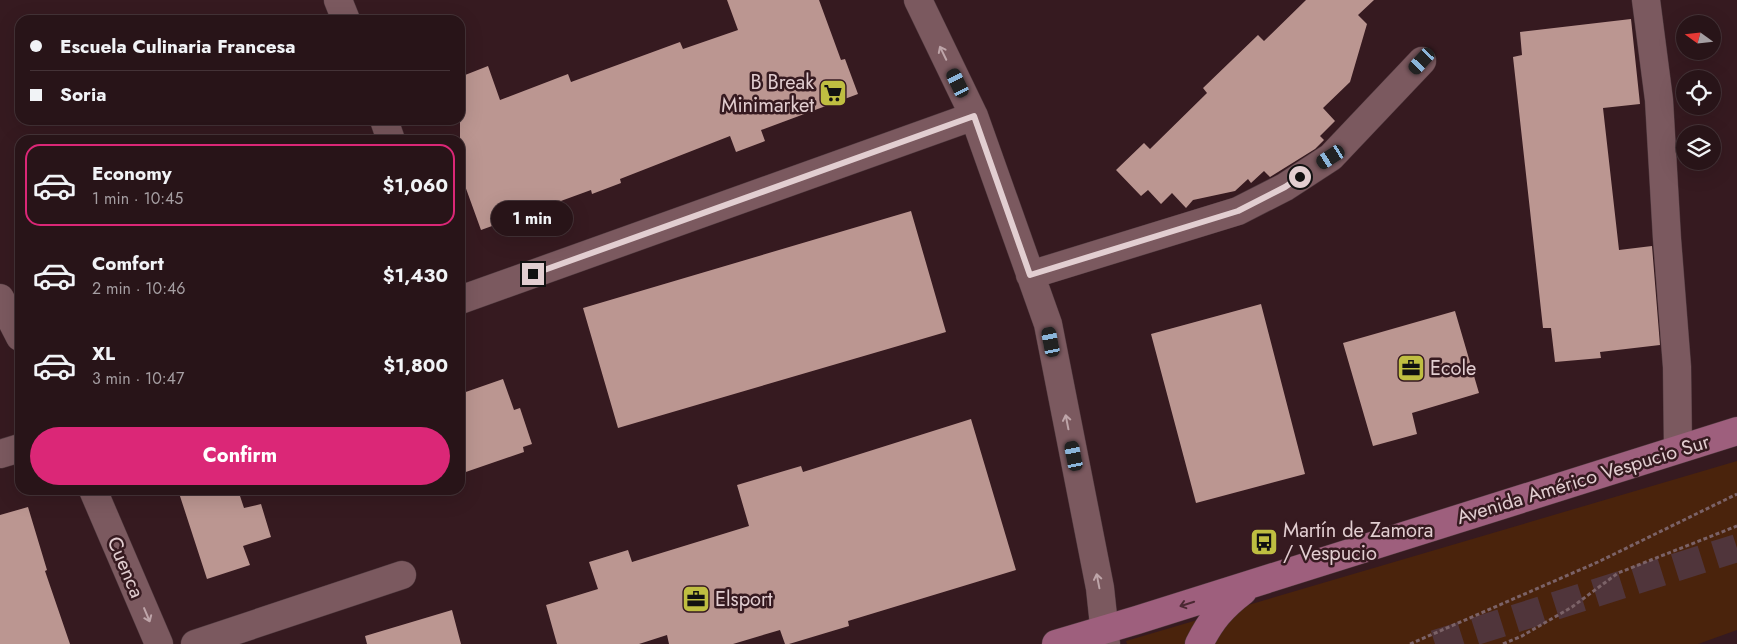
<!DOCTYPE html>
<meta charset="utf-8">
<style>
:root{--surface:#281418;--page:#301d21;--text:#f1f3f6;--muted:#a59ea2;--line:#443337;--accent:#db2777}
body{margin:0;font-family:Jost,sans-serif;background:var(--page);color:var(--text);height:100vh;display:flex;flex-direction:column;font-size:19px;white-space:nowrap}
*{box-sizing:border-box;margin:0}
p{font-size:16px;color:var(--muted)}
.icon{flex:none;width:28px;height:28px;fill:none;stroke:currentColor;stroke-width:2;stroke-linecap:round;stroke-linejoin:round}
.map{position:relative;flex:1;overflow:hidden}
.details{position:absolute;left:15px;top:135px;width:450px;height:360px;display:flex;flex-direction:column;background:var(--surface);border-radius:15px;box-shadow:0 5px 20px #0002,0 0 0 1px var(--line)}
.details>*{flex:none}
.hud{position:absolute;left:15px;top:15px;width:450px;height:110px;border-radius:15px;box-shadow:0 5px 20px #0002,0 0 0 1px var(--line);display:grid;align-content:center;height:110px;padding:0 15px;background:var(--surface)}
.needle{width:32px;rotate:285deg}
.controls{position:absolute;left:1676px;top:15px;display:grid;gap:10px}
.controls a{display:grid;place-items:center;width:45px;height:45px;border-radius:50%;background:var(--surface);box-shadow:0 5px 20px #0002,0 0 0 1px var(--line);font-size:25px}
.end{position:absolute;width:22px;height:22px;margin:-11px;border:6px solid #e2ced1;background:#111;box-shadow:0 0 0 2px #111}
.from{border-radius:50%}
.bubble{position:absolute;height:35px;border-radius:18px;background:var(--surface);box-shadow:0 5px 20px #0002,0 0 0 1px var(--line);font-size:16px;font-weight:700;line-height:35px;text-align:center}
.car{position:absolute;width:15px;height:30px;margin:-15px -8px;border-radius:6px;box-shadow:0 0 4px 1px #0007;background:linear-gradient(#222 24%,#8ab4d8 0 40%,#222 0 76%,#8ab4d8 0 86%,#222 0)}
.hud b{display:flex;align-items:center;gap:18px;height:48px;font-size:19px}
.hud b+b{border-top:1px solid var(--line)}
.hud i{width:12px;height:12px;background:var(--text)}
ul{padding:9px 0 0;list-style:none}
li{display:flex;align-items:center;gap:15px;height:82px;margin:0 10px 8px;padding:0 5px;border:2px solid transparent;border-radius:15px}
li div{flex:1}
li b{display:block;font-size:19px}
li em{font-style:normal;font-weight:700}
li.current{border-color:var(--accent)}
li>.icon{width:45px;height:45px;stroke-width:1.5}
.action{display:flex;gap:10px;margin-top:auto;padding:10px 15px}
.action a{flex:1;height:58px;border-radius:30px;background:var(--accent);color:#fff;font-size:20px;font-weight:700;line-height:58px;text-align:center}
.map>svg:first-child{display:block}
.green{fill:#4a230c}
.building{fill:#bb9691}
.lines{fill:none;stroke-linecap:round;stroke-linejoin:round}
.highway-tunnel{stroke:#50353b;stroke-width:28;stroke-dasharray:28 14;stroke-linecap:butt}
.minor-casing{stroke:#4f393e;stroke-width:29}
.major-casing{stroke:#4f393e;stroke-width:29}
.path{stroke:#7b6267;stroke-width:3;stroke-dasharray:4 2.5;stroke-linecap:butt}
.minor{stroke:#7b595f;stroke-width:28}
.major{stroke:#9e5f7d;stroke-width:28}
.oneway{stroke:#bea5a9}
.oneway2{stroke:#4b2833}
.route{stroke:#e2ced1;stroke-width:6}
.labels{text-anchor:middle;stroke-width:5;stroke-linejoin:round;paint-order:stroke}
.poi-label{font-size:20px;fill:#e2ced1;stroke:#361a20;text-anchor:start}
.street-label{font-size:20px;fill:#e2ced1;stroke:#361a20}
</style>
<div class="map">
<svg width="1737" height="644" viewBox="0 0 1737 644">
<rect width="100%" height="100%" fill="#361a20"/>
<path class="green" d="M1737,461v169l-39,14h-571l-1,-3z"/>
<path class="building" d="M727,0h92l22,60 4,-1 13,35 -97,36 4,11 -29,11 -6,-16 -110,43 1,4 -29,11 -1,-4 -110,40 -21,-58v-95l28,-11 12,34 68,-26 3,8 109,-40 3,7 55,-19z
M1306,0h68l-16,15 9,9 -17,58 -27,26 12,13 -15,15 4,4 -9,9 -45,28 -6,-6 -13,12 -3,-4 -13,12 -42,9 -7,8 -14,-15 -11,11 -13,-14 -7,6 -25,-26 28,-27 6,6 57,-56 -4,-5 55,-53 6,6z
M1631,19l9,85 -37,4 16,142 33,-4 8,99 -60,7 1,6 -46,4 -4,-34h-8l-30,-271 9,-2 -2,-23z
M911,211l35,121 -328,96 -35,-120z
M1261,304l44,170 -109,29 -45,-169z
M1455,311l24,82 -67,20 5,21 -44,12 -30,-103z
M503,379l11,31 6,-2 12,36 -9,3 1,5 -64,22v-80z
M971,419l45,151 -168,51 1,5 -60,18h-4l-5,-14 -47,14h-64l-2,-9 -28,9h-82l-11,-39 52,-16 -9,-27 39,-12 4,12 117,-36 -12,-41 64,-19 2,6z
M178,490h60l6,18 17,-4 10,33 -28,9 7,19 -43,14z
M28,507l19,63 -2,1 25,73h-70v-129z
M452,610l9,34h-94l-2,-8z"/>
<g class="lines">
<path class="highway-tunnel" d="M1435,644l302,-96"/>
<g class="minor-casing">
<path id="minor" d="M338,0l8,20
M918,0l56,116 74,208 52,264 6,56
M1646,0l13,100 8,139 10,128 1,82
M384,120l7,20
M1030,275l208,-64 47,-24 46,-30 91,-96
M0,298l20,39
M460,300l514,-184
M0,454l20,-6
M93,490l66,154
M195,644l207,-69"/>
</g>
<g class="major-casing">
<path id="major" d="M1056,644l81,-24 600,-189
M1199,644c12,-24 23,-37 44,-53"/>
</g>
<path class="path" d="M1410,644l188,-82 139,-68
M1503,644l19,-8 50,-29 46,-34 119,-47"/>
<use href="#minor" class="minor"/>
<use href="#major" class="major"/>
</g>
<defs><path id="oneway-shaft" d="M-6 0H5M1.5-3L5.5 0L1.5 3" fill="none" stroke-width="1.6" stroke-linecap="round" stroke-linejoin="round" transform="scale(1.25)"/></defs>
<g class="oneway">
<use href="#oneway-shaft" transform="translate(943 53) rotate(-116)"/>
<use href="#oneway-shaft" transform="translate(1067 422) rotate(-101)"/>
<use href="#oneway-shaft" transform="translate(1098 581) rotate(-101)"/>
<use href="#oneway-shaft" transform="translate(147 615) rotate(67)"/>
</g>
<use class="oneway2" href="#oneway-shaft" transform="translate(1187 604) rotate(162)"/>
<g class="lines">
<path class="route" d="M533,274l441,-158 56,159 208,-64 47,-24 15,-10"/>
</g>
<defs>
<g id="supermarket-square" transform="scale(1.4375)"><rect x="-9" y="-9" width="18" height="18" rx="4" fill="#bfbe41" stroke="#361a20"/><path d="M-6-5.5h2.5l.6 2H6L4.5 2H-2.5L-4.4-4H-6ZM-1.5 3.2a1.3 1.3 0 1 0 .1 0ZM3 3.2a1.3 1.3 0 1 0 .1 0Z" fill="#111"/></g>
<g id="office-square" transform="scale(1.4375)"><rect x="-9" y="-9" width="18" height="18" rx="4" fill="#bfbe41" stroke="#361a20"/><path d="M-6-3h4V-5.5h4V-3h4V5H-6ZM-1-4.5V-3h2v-1.5ZM-6 0V1H6V0Z" fill="#111"/></g>
<g id="bus-square" transform="scale(1.4375)"><rect x="-9" y="-9" width="18" height="18" rx="4" fill="#bfbe41" stroke="#361a20"/><path d="M-5-6H5V4H4V6H2V4H-2V6H-4V4H-5ZM-3.5-4V0h7V-4ZM-3.5 1.2v1.5H-2V1.2ZM2 1.2v1.5H3.5V1.2Z" fill="#111"/></g>
</defs>
<g fill-rule="evenodd">
<use href="#supermarket-square" x="833" y="93"/>
<use href="#office-square" x="1411" y="368"/>
<use href="#bus-square" x="1264" y="542"/>
<use href="#office-square" x="696" y="599"/>
</g>
<g class="labels">
<g class="poi-label">
<text x="814" y="89" text-anchor="end">B Break<tspan x="814" dy="23">Minimarket</tspan></text>
<text x="1430" y="375">Ecole</text>
<text x="1283" y="537">Martín de Zamora<tspan x="1283" dy="23">/ Vespucio</tspan></text>
<text x="715" y="606">Elsport</text>
</g>
<g class="street-label">
<text transform="translate(1583 479) rotate(-17)" y="7">Avenida Américo Vespucio Sur</text>
<text transform="translate(126 567) rotate(67)" y="7">Cuenca</text>
</g>
</g>
</svg>
<div class="controls">
<a><svg class="needle" viewBox="-14 -14 28 28"><path d="M0-13l5 13h-10z" fill="#e53935"/><path d="M0 13l5-13h-10z" fill="#a59ea2"/></svg></a>
<a><svg class="icon" aria-label="locate" viewBox="0 0 24 24"><circle cx="12" cy="12" r="6"/><path d="M12 2v4M12 18v4M2 12h4M18 12h4"/></svg></a>
<a><svg class="icon" aria-label="layers" viewBox="0 0 24 24"><path d="M12 4l9 5-9 5-9-5zM3 14l9 5 9-5"/></svg></a>
</div>
<i class="end from" style="left:1300px;top:177px"></i>
<i class="end" style="left:533px;top:274px"></i>
<div class="bubble" style="left:491px;top:201px;width:82px">1 min</div>
<i class="car" style="left:1422px;top:61px;rotate:223deg"></i>
<i class="car" style="left:958px;top:83px;rotate:334deg"></i>
<i class="car" style="left:1331px;top:157px;rotate:237deg"></i>
<i class="car" style="left:1051px;top:342px;rotate:349deg"></i>
<i class="car" style="left:1074px;top:456px;rotate:349deg"></i>
<div class="hud">
<b><i class="from"></i>Escuela Culinaria Francesa</b>
<b><i></i>Soria</b>
</div>
<section class="details">
<ul>
<li class="current"><svg class="icon" aria-label="car" viewBox="0 0 24 24"><path d="M5 17H2v-5l4-1 3-4h7l3 4 3 1v5h-3M9 17h6M6 11h13"/><circle cx="7" cy="17" r="2"/><circle cx="17" cy="17" r="2"/></svg><div><b>Economy</b><p>1 min · 10:45</p></div><em>$1,060</em></li>
<li><svg class="icon" aria-label="car" viewBox="0 0 24 24"><path d="M5 17H2v-5l4-1 3-4h7l3 4 3 1v5h-3M9 17h6M6 11h13"/><circle cx="7" cy="17" r="2"/><circle cx="17" cy="17" r="2"/></svg><div><b>Comfort</b><p>2 min · 10:46</p></div><em>$1,430</em></li>
<li><svg class="icon" aria-label="car" viewBox="0 0 24 24"><path d="M5 17H2v-5l4-1 3-4h7l3 4 3 1v5h-3M9 17h6M6 11h13"/><circle cx="7" cy="17" r="2"/><circle cx="17" cy="17" r="2"/></svg><div><b>XL</b><p>3 min · 10:47</p></div><em>$1,800</em></li>
</ul>
<div class="action"><a>Confirm</a></div>
</section>
</div>
